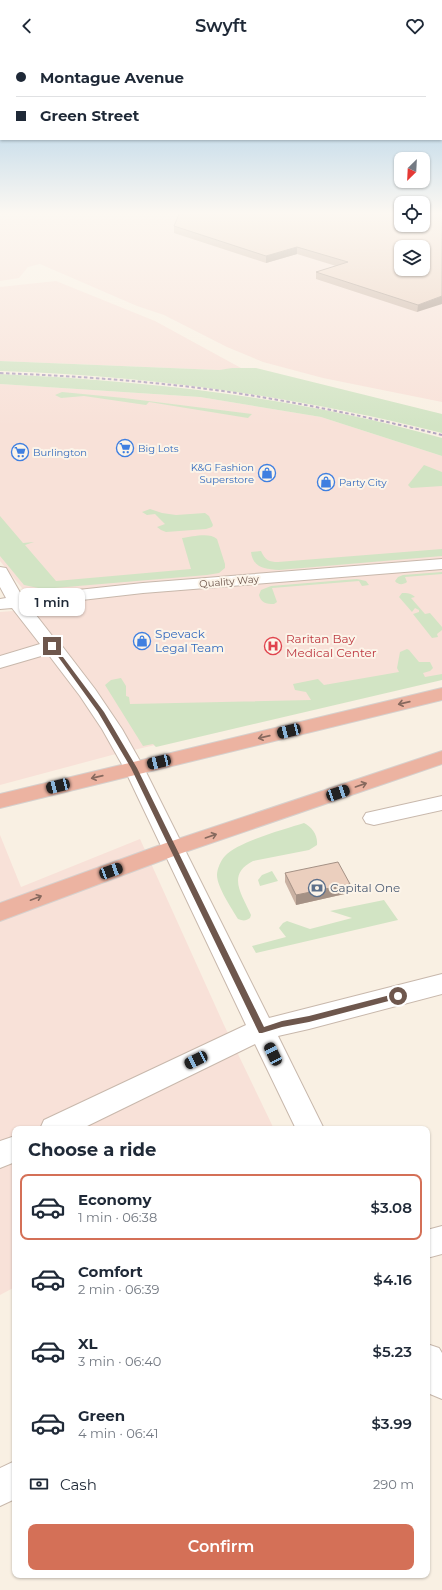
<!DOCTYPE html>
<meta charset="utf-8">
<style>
:root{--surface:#fff;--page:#f6f6f7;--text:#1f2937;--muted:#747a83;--line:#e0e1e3;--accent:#d47057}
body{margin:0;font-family:Montserrat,sans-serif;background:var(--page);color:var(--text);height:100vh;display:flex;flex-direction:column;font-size:15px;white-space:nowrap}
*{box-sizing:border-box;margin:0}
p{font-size:13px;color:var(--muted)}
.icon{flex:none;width:22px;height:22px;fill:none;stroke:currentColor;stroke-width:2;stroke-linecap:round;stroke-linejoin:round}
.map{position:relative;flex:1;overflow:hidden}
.drawer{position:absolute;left:12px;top:1074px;width:418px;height:452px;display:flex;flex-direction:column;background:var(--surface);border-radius:8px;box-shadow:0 1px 3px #0004}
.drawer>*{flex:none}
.banner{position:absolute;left:0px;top:0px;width:442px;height:88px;box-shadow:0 1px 3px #0004;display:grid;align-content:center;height:88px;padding:0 16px;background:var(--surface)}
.needle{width:26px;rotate:204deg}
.fabs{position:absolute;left:394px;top:100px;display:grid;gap:8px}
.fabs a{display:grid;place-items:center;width:36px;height:36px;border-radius:8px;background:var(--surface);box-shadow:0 1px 3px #0004;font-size:20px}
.end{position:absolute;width:18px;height:18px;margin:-9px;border:5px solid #6e574d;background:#fff;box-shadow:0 0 0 2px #fff}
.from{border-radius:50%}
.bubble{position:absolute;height:28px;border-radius:8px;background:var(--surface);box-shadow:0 1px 3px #0004;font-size:13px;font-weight:600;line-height:28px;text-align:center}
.car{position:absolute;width:12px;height:24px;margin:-12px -6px;border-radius:5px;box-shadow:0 0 3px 1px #0007;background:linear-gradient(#222 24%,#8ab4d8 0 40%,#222 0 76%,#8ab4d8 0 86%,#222 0)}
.banner b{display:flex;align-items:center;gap:14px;height:38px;font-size:15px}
.banner b+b{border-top:1px solid var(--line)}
.banner i{width:10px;height:10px;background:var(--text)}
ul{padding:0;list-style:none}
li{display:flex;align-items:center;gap:12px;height:66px;margin:0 8px 6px;padding:0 8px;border:2px solid transparent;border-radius:8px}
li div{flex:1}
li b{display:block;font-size:15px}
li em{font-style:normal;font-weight:600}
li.current{border-color:var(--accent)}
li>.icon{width:36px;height:36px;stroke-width:1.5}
h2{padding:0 16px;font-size:18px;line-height:48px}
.pay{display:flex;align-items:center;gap:10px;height:44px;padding:0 16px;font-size:15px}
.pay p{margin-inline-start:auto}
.action{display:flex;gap:8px;margin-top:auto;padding:8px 16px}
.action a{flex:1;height:46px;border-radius:8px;background:var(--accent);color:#fff;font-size:16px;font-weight:600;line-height:46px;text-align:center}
header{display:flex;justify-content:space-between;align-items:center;height:52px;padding:0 16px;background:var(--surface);font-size:18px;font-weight:600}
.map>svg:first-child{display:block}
.commercial{fill:#f8e1d8;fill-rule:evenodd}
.green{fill:#d2e4c4}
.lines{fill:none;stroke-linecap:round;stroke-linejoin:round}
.minor-casing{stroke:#c8b8ac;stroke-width:2}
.highway-casing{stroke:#d6d0cd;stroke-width:2}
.minor{fill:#fff;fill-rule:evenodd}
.highway{fill:#ecb3a1;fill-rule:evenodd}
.rail{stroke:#b2a4c0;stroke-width:2;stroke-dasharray:3.5 2.5;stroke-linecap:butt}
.wall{fill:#cab2a3}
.shaded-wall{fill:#a49185}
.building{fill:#ebcfbe;stroke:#a49185;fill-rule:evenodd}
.oneway{stroke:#87695e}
.route{fill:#6e574d}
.labels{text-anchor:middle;stroke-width:4;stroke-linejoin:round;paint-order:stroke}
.far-shop-label{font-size:10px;fill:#366cbe;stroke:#fcf4e9;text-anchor:start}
.far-street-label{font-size:10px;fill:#6e574d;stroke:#fcf4e9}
.shop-label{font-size:12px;fill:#366cbe;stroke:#fcf4e9;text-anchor:start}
.health-label{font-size:12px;fill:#be3a42;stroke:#fcf4e9;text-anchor:start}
.service-label{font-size:12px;fill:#4e5e75;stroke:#fcf4e9;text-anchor:start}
</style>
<header><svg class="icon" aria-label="back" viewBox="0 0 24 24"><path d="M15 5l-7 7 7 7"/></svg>Swyft<svg class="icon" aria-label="heart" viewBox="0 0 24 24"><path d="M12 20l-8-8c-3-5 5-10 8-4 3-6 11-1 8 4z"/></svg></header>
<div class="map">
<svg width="442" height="1538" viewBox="0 0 442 1538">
<rect width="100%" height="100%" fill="#f9f0e3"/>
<path class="commercial" d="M0,160h401v13h22l19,-13v190l-119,-24 -60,-16 -36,-15 -63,-32 -27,-9 -97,-42 -12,3 -9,11 -19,3zM401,195h22v22h-22z
M56,229l99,40 86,47 -22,2 -219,-9v-74z
M0,332l200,13 121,20 121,39v222l-330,77 -112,30v-173l39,-3 -39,-48z
M0,783l21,52 119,-48 84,186 50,104h-259v158l-15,8z"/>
<path class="green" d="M0,309l219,9 13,-2h24l186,46v19c-145,-37 -293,-57 -442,-62z
M0,322c149,7 298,23 442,64v18l-121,-39 -121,-20 -200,-13z
M62,340l62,6 128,16 -4,4 -99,-16 -3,3 -62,-9 -23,2 -6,-3z
M424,413l18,7v14l-31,2 -3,-3z
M150,457l12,4 14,2 29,-2 4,3 4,9 -1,2 -6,2 -40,3 -5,-2 -4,-3 8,-3 -10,-10 -8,1 -5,-3z
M0,464l23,27 11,-1 -9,3 31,36 135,-12 -9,-31c10,-1 27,-6 35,1l8,25v4l-6,5 -12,2 -164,14 -19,-4 -24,-29z
M442,497v7l-163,14c-14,-1 -26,-2 -28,-18l10,-1c4,9 8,11 17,11z
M442,520v2l-37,3 2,5c-4,3 -9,3 -12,-1l3,-4 5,-2z
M357,527l9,2 3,4 -7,1 -3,-5 -87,7 5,14 -3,2c-8,0 -13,-1 -15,-9l2,-5 10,-4z
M402,541c5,0 9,0 13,4l-4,1 14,16 5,-1 12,14v3l-5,4 1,3 -6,1 -19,-24 6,-2v-2l-4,-2 -3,4 -13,-15z
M407,597l2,1 10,12h11l3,6 -3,3 -7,2 2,4 17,-3v6l-286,67 -3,-3 -10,2 -38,-61 6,-5 10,-2 5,8v10l3,1 1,7 181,-4 -5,-8 -11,-2 -2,-6 25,-5 6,6 75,-13 -2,-4 3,-16z
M304,771c8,4 14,12 13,22l-8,5 -56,11c-27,14 -11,33 -2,54l-1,3c-4,3 -7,3 -12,1 -6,-10 -21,-32 -21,-44 0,-6 4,-15 8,-19 12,-14 60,-27 79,-33z
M272,819l6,10 -18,5 -2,-6 4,-5z
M384,848l14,20 -142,33 -4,-7 34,-9 -7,-9 4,-5 4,-2 23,8 42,-11 -22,-7z"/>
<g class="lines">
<g class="minor-casing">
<path id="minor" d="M442,507v10l-299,24 -114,13 28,36h2l36,47 27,40 22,39 125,250 173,-44v20l-133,35 -31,7 46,93h-28l-41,-85 -174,85h-41l4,-9 202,-95 -122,-257 -22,-39 -22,-33 -32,-42 -48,14v-12l40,-12 -28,-36 -12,1v-10l6,-1 -6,-11v-20l6,1 16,28 121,-13z
M442,744v14l-68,15 -8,-2 -3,-5 3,-5z
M15,1084v26l-15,6v-27z
M442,1174v28l-15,4v-28z
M427,1292l12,4 3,5v46l-12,-5 -3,-5z
M15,1409v38l-15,7v-38z"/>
</g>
<g class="highway-casing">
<path id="highway" d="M442,636v12l-442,108v-14z
M442,699v13l-260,89 -182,68v-18l166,-60z"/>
</g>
<use href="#minor" class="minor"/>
<use href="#highway" class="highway"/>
<path class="rail" d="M0,321c75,3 149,8 223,18 74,11 146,26 219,44"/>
</g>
<path class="wall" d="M442,160l-25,100 -101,-33v-7l20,-6 -39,-12 -31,9 -92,-30v-7z
M285,821l64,20 -53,12 -11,-23z"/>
<path class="shaded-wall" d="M297,195v7l-31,9v-7z
M442,244v8l-25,8 1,-7z
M350,832l-1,9 -53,12v-10z"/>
<path class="building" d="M180,160h221v13h22v-13h19v84l-24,9 -102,-33 32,-10 -51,-15 -31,9 -92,-30zM401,195h22v22h-22z
M338,810l12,22 -54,11 -11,-22z"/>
<defs><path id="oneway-shaft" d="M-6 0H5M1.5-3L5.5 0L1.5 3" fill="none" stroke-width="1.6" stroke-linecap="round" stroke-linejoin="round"/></defs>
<g class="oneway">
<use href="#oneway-shaft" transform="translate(404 651) rotate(167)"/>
<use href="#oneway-shaft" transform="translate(264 685) rotate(167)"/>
<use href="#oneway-shaft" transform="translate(97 725) rotate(167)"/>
<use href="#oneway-shaft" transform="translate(361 733) rotate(-19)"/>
<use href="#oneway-shaft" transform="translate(211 784) rotate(-19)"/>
<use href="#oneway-shaft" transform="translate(36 846) rotate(-21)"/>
</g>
<linearGradient id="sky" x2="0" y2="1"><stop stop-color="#96c4e4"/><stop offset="0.43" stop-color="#fcf8f2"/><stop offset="1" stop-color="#fcf8f2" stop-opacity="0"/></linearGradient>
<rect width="442" height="375" fill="url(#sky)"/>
<path class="route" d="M51,593h3l50,67 33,56 127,259 18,-6 27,-5 89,-23 3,3 -1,2 -91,24 -27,5 -20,6h-3l-128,-265 -33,-56 -47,-65z"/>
<defs>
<g id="supermarket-ring" transform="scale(0.9)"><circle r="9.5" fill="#fcf4e9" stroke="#3f7fe0" stroke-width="1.5"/><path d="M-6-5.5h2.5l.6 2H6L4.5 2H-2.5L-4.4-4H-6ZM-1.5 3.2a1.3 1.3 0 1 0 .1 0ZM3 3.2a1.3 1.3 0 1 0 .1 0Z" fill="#3f7fe0"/></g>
<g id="shop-ring" transform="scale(0.9)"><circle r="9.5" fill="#fcf4e9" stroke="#3f7fe0" stroke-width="1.5"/><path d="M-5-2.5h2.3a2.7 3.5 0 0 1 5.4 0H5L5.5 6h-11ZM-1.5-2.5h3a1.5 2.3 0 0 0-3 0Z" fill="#3f7fe0"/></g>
<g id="hospital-ring" transform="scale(0.9)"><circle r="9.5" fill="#fcf4e9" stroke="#e0444e" stroke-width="1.5"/><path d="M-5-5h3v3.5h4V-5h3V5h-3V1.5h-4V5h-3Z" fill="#e0444e"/></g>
<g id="bank-ring" transform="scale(0.9)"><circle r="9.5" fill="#fcf4e9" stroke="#5c6f8a" stroke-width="1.5"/><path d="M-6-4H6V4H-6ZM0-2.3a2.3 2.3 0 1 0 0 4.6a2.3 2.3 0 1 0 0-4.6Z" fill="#5c6f8a"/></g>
</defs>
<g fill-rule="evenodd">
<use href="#supermarket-ring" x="125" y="396"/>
<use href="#supermarket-ring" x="20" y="400"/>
<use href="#shop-ring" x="267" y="421"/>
<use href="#shop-ring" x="326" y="430"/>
<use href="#shop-ring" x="142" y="589"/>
<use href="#hospital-ring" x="273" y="594"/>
<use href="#bank-ring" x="317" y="836"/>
</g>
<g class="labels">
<g class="far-shop-label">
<text x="138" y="400">Big Lots</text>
<text x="33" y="404">Burlington</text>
<text x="254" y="419" text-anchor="end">K&amp;G Fashion<tspan x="254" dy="12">Superstore</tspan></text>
<text x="339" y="434">Party City</text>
</g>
<g class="far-street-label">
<text transform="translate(229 529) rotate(-5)" y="4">Quality Way</text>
</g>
<g class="shop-label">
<text x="155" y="586">Spevack<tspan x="155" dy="14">Legal Team</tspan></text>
</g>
<g class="health-label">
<text x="286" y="591">Raritan Bay<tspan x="286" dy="14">Medical Center</tspan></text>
</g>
<g class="service-label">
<text x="330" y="840">Capital One</text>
</g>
</g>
</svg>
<div class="fabs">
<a><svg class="needle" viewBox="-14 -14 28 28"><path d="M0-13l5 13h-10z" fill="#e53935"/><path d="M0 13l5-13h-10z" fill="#747a83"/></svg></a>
<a><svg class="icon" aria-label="locate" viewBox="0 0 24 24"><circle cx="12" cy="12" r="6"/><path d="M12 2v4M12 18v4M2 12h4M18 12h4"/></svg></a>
<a><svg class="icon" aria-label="layers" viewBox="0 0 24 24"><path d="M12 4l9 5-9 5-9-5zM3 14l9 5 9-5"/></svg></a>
</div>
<i class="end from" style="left:398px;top:944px"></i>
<i class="end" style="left:52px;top:594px"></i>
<div class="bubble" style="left:19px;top:536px;width:66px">1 min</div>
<i class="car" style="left:289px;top:679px;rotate:256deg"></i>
<i class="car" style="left:159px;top:710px;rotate:257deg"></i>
<i class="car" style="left:58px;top:734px;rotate:256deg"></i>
<i class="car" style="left:338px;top:741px;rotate:71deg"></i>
<i class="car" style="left:111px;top:819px;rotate:70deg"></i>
<i class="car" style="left:273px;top:1002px;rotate:334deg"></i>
<i class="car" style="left:196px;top:1008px;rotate:244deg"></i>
<div class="banner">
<b><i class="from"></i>Montague Avenue</b>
<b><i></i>Green Street</b>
</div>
<section class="drawer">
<h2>Choose a ride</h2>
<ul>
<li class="current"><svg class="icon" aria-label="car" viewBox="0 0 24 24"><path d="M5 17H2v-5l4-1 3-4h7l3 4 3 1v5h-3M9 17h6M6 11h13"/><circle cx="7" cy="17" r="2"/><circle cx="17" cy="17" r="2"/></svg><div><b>Economy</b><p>1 min · 06:38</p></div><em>$3.08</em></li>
<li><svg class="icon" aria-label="car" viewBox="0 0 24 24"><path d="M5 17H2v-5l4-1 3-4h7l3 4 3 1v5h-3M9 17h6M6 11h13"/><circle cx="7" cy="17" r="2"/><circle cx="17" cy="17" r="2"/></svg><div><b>Comfort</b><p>2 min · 06:39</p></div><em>$4.16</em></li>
<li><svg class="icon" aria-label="car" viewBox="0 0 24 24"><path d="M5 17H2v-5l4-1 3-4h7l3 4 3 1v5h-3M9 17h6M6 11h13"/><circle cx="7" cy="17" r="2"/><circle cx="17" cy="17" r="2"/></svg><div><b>XL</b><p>3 min · 06:40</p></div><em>$5.23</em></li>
<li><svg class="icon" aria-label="car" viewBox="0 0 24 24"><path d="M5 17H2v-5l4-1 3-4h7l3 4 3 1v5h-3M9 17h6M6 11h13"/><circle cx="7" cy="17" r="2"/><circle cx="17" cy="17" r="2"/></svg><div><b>Green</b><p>4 min · 06:41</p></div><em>$3.99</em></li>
</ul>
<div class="pay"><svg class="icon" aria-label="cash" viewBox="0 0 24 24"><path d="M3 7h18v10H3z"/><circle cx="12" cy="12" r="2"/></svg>Cash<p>290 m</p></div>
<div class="action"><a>Confirm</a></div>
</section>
</div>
